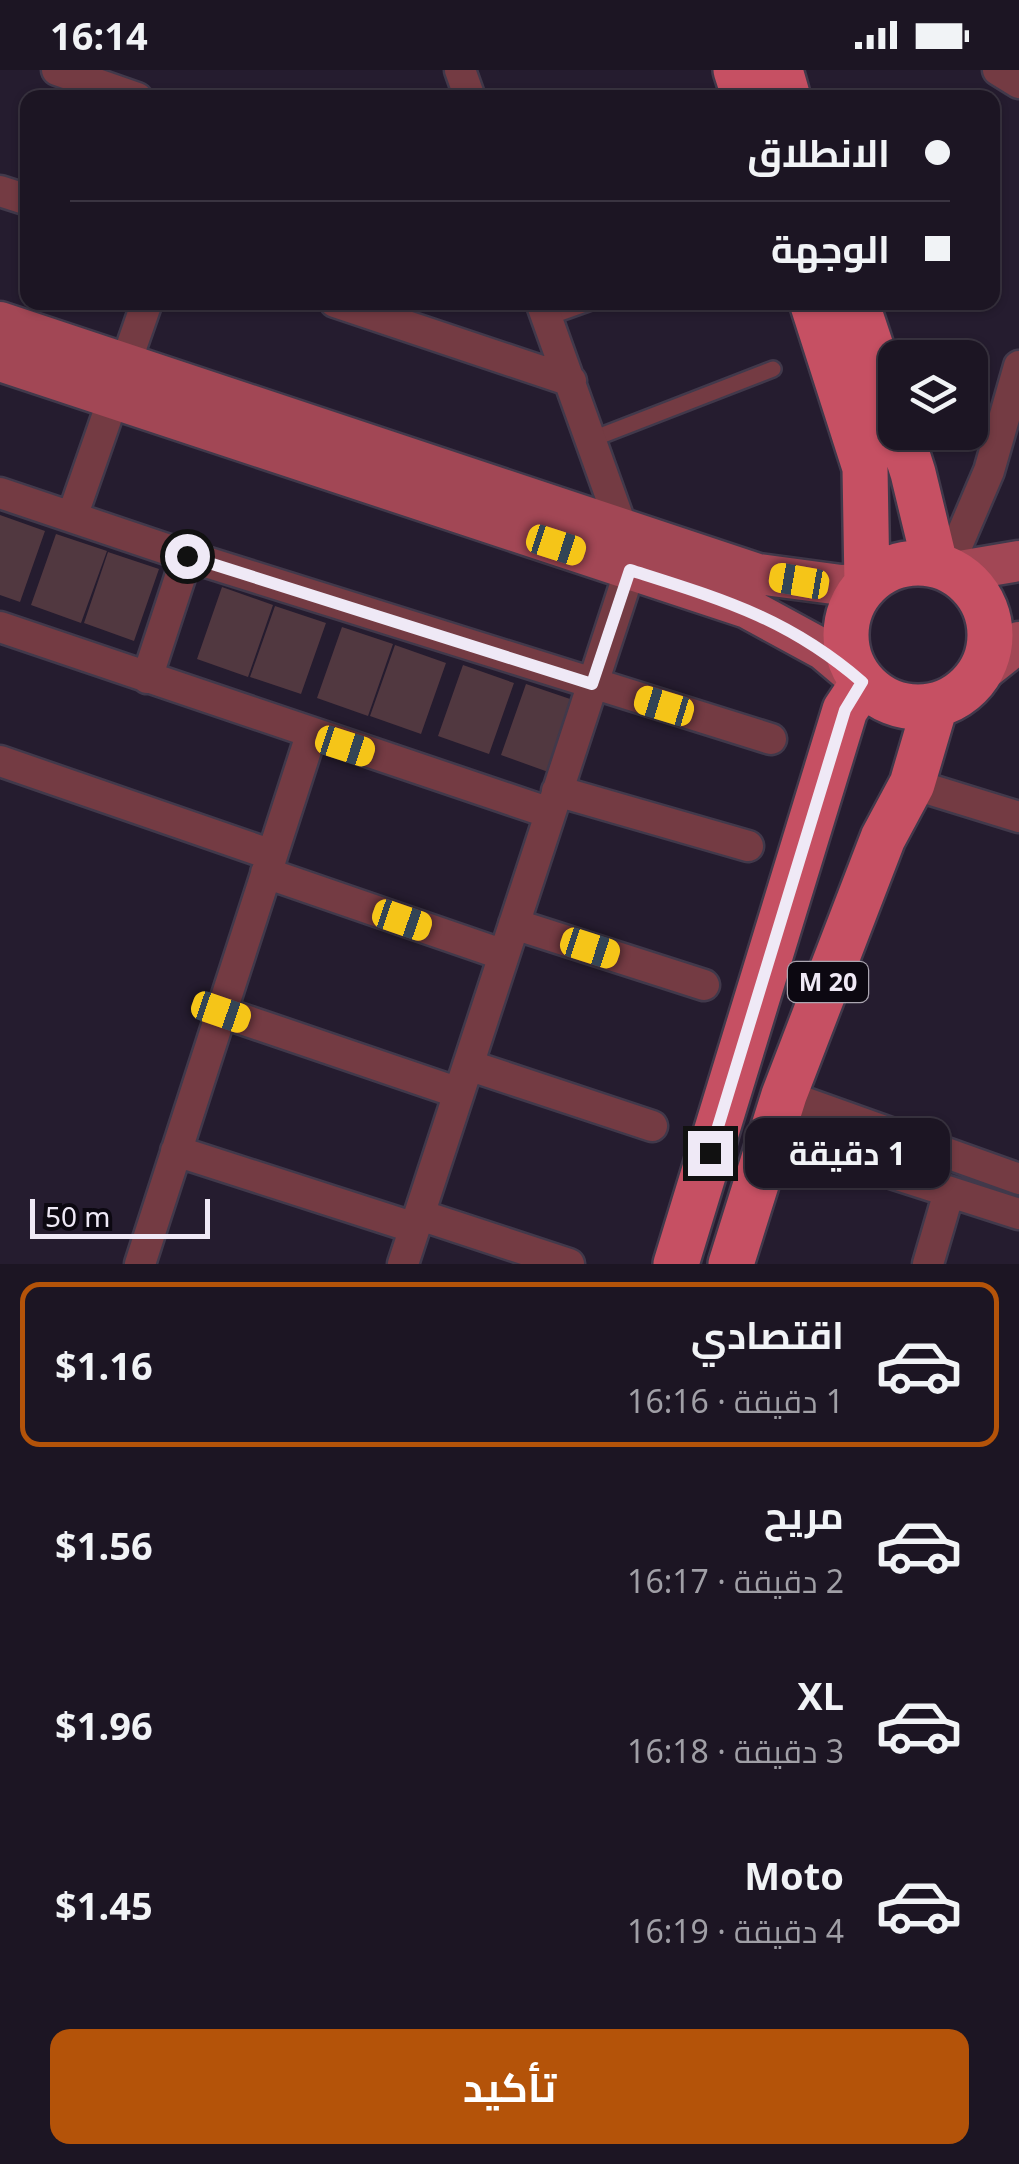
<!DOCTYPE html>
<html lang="ar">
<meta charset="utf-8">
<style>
:root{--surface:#1c1523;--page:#251e2b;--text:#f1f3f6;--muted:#a09fa6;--line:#3a3441;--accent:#b45309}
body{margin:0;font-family:"Noto Sans",Cairo,sans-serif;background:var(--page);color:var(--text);direction:rtl;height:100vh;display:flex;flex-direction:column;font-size:38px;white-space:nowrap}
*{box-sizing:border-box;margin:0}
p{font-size:32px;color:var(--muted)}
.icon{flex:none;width:55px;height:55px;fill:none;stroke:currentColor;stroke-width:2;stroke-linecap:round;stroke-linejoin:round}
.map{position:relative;height:1194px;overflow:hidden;direction:ltr}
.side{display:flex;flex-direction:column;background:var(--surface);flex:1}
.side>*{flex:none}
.hud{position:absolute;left:20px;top:20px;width:980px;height:220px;border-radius:20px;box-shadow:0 2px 8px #0004,0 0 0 2px var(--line);direction:rtl;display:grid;align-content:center;height:220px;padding:0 50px;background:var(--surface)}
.controls{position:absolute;left:878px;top:270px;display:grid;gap:20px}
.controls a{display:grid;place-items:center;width:110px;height:110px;border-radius:20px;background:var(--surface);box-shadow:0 2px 8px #0004,0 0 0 2px var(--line);font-size:50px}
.scale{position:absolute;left:30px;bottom:25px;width:180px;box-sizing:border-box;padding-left:10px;border:5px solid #efe9f6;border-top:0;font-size:28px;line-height:35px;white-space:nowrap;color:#efe9f6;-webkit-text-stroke:8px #0c0811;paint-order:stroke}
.end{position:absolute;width:45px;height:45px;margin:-22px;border:12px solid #efe9f6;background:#111;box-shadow:0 0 0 5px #111}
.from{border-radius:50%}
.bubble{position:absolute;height:70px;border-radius:20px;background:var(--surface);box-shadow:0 2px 8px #0004,0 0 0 2px var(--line);font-size:32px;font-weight:700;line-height:70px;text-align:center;direction:rtl}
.car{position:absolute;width:30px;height:60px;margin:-30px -15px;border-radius:12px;box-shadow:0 0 8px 2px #0007;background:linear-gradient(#f5c518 24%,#345 0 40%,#f5c518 0 76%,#345 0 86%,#f5c518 0)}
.hud b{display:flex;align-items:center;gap:35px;height:95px;font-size:38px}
.hud b+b{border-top:2px solid var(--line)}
.hud i{width:25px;height:25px;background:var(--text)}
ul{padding:18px 0 0;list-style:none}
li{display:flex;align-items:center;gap:30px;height:165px;margin:0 20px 15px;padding:0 30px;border:5px solid transparent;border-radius:20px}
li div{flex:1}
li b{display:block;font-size:38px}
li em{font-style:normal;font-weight:700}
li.selected{border-color:var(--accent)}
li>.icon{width:90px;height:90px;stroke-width:1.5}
.primary-button{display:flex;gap:20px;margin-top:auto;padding:20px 50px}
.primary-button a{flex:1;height:115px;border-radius:20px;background:var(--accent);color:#fff;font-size:40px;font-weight:700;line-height:115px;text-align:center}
.status{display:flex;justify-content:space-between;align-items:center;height:70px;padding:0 50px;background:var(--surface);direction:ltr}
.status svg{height:28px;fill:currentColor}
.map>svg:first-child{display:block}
.building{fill:#513840}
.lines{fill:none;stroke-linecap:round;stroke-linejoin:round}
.lane-casing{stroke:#41394b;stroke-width:20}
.street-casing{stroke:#41394b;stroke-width:35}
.secondary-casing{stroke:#41394b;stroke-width:45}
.primary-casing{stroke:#41394b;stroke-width:50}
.lane{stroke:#743b43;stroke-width:15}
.street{stroke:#743b43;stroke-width:30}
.secondary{stroke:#a24755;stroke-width:40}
.primary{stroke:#c65063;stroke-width:45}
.route{stroke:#efe9f6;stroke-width:12}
.labels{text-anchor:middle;stroke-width:10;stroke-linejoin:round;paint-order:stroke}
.shield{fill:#0c0811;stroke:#aba6b1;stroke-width:2.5}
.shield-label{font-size:25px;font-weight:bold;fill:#efe9f6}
</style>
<div class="status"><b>16:14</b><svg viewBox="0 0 49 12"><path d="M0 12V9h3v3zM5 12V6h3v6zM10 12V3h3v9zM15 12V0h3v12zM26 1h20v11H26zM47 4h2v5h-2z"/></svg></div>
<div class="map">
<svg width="1019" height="1194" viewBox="0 0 1019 1194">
<rect width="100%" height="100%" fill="#251c2f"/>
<path class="building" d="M0,445l45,16 -25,71 -20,-7z
M56,464l51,17 -26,72 -50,-18z
M108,482l51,17 -25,72 -50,-18z
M222,517l51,18 -25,72 -51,-18z
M275,536l51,17 -25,71 -51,-17z
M342,557l51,17 -25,72 -51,-18z
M395,575l51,18 -25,71 -51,-18z
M463,595l51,18 -25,71 -51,-18z
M526,614l50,17 -25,72 -50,-18z"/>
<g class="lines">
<g class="lane-casing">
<path id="lane" d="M546,248l45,-16
M590,370l183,-71"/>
</g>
<g class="street-casing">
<path id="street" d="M57,0l80,28
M460,0l10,28
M998,0l21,13
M0,121l28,9
M335,232l236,79
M541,232l81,226
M0,423l187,63 584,183
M72,447l75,-215
M947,499l42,-98 30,-105
M0,557l550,186
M147,608l40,-122
M0,691l272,94
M912,714l107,33
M557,721l191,55
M266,803l238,82
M514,854l190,61
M221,942l238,81
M468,995l184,61
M784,1025l235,84
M773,1065l246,79
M176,1081l239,77
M420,1145l149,49
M140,1194l171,-529
M403,1194l227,-694
M928,1194l21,-72"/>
</g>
<g class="secondary-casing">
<path id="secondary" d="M0,252l758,252 83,11 26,-1
M0,291l747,247 77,42 39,33
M954,502l65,-11
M979,604l40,-32"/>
</g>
<g class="primary-casing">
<path id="primary" d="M736,0l9,28
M780,0l8,28
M812,232l53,166 2,116
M856,232l39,117
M900,362l13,41 22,91
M846 565a72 72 0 1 1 144 0a72 72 0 1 1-144 0Z
M676,1194l169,-554 18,-27
M731,1194l53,-169 99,-257 29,-54 23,-78"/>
</g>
<use href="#lane" class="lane"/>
<use href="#street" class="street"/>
<use href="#secondary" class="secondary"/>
<use href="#primary" class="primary"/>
</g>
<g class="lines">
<path class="route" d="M187,486l405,128 38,-114c91,29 158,48 232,112l-17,28 -135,443"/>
</g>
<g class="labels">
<rect class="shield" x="788" y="892" width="80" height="40" rx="8"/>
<g class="shield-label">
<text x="828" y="921">M 20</text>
</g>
</g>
</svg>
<div class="controls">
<a><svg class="icon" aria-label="layers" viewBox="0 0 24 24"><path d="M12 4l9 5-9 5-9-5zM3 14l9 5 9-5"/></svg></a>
</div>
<div class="scale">50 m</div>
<i class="end from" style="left:187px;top:486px"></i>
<i class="end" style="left:710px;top:1083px"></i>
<div class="bubble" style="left:745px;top:1048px;width:205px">1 دقيقة</div>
<i class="car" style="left:556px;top:475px;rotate:108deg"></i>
<i class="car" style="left:799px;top:511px;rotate:280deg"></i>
<i class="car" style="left:664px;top:636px;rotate:287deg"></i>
<i class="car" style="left:345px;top:676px;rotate:108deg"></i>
<i class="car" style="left:402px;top:850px;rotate:109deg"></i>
<i class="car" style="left:590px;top:878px;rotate:108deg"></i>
<i class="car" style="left:221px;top:942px;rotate:109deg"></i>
<div class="hud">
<b><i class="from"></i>الانطلاق</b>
<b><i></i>الوجهة</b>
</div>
</div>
<section class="side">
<ul>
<li class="selected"><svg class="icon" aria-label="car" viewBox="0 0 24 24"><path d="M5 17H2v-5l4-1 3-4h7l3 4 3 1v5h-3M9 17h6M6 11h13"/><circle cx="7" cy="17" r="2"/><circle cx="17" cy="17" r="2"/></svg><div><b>اقتصادي</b><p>1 دقيقة · 16:16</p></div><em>$1.16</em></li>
<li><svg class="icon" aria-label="car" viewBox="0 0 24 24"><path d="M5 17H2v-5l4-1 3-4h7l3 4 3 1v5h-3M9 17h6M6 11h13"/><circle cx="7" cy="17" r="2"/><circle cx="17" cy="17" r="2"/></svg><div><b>مريح</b><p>2 دقيقة · 16:17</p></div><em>$1.56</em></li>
<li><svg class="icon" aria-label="car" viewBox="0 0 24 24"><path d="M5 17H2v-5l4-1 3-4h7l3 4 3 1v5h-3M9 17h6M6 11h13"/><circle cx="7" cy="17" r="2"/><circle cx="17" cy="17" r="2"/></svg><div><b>XL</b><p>3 دقيقة · 16:18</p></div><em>$1.96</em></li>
<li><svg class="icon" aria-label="car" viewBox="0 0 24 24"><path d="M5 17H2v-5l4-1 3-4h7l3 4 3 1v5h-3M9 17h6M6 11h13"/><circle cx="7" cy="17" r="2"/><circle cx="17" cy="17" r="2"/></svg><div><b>Moto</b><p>4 دقيقة · 16:19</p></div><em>$1.45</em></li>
</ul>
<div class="primary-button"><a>تأكيد</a></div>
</section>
